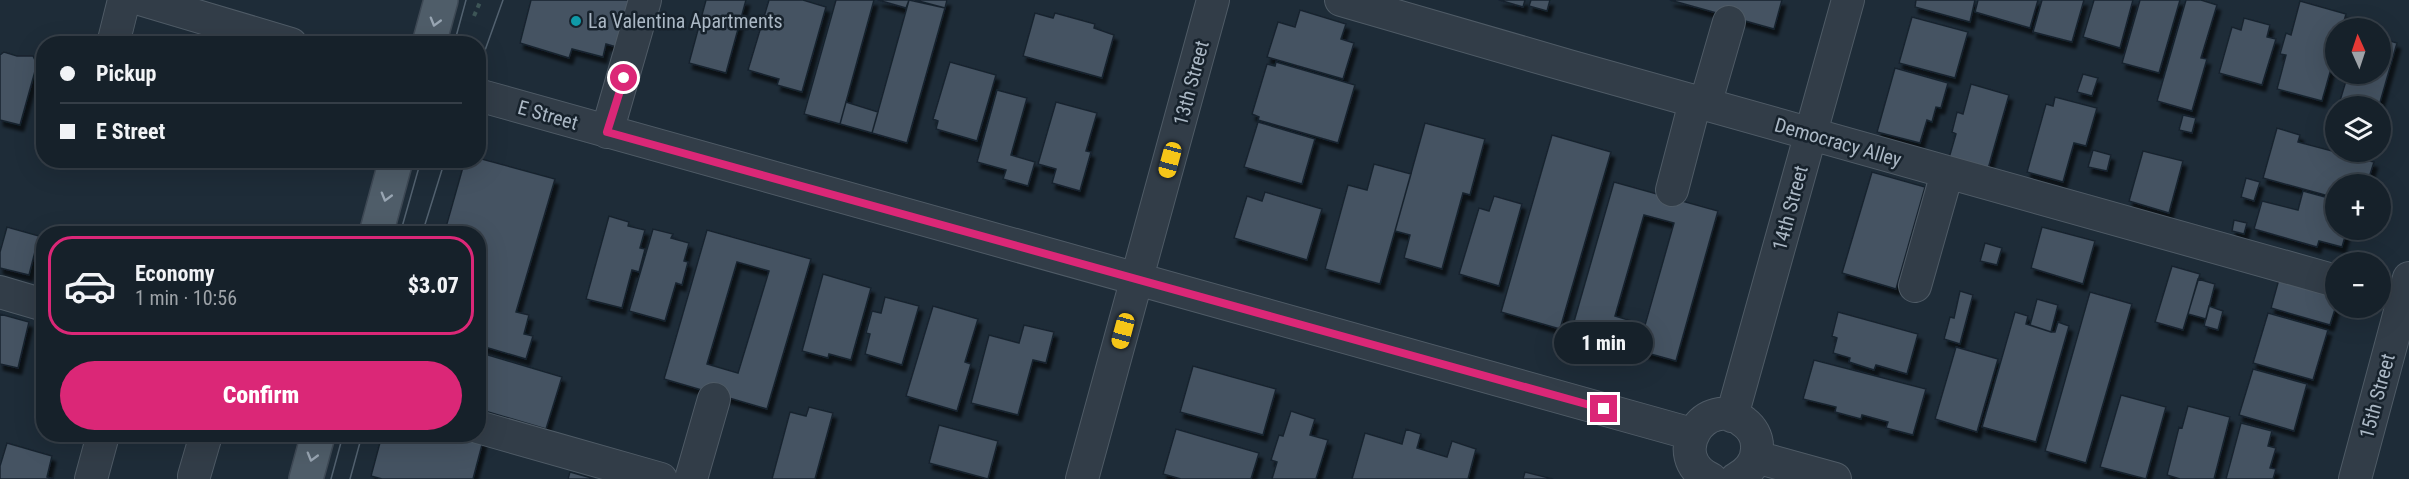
<!DOCTYPE html>
<meta charset="utf-8">
<style>
:root{--surface:#16212a;--page:#232e36;--text:#f1f3f6;--muted:#9ea3a8;--line:#353e47;--accent:#db2777}
body{margin:0;font-family:"Roboto Condensed",sans-serif;background:var(--page);color:var(--text);height:100vh;display:flex;flex-direction:column;font-size:22px;white-space:nowrap}
*{box-sizing:border-box;margin:0}
p{font-size:20px;color:var(--muted)}
.icon{flex:none;width:33px;height:33px;fill:none;stroke:currentColor;stroke-width:2;stroke-linecap:round;stroke-linejoin:round}
.map{position:relative;flex:1;overflow:hidden}
.drawer{position:absolute;left:36px;top:226px;width:450px;height:216px;display:flex;flex-direction:column;background:var(--surface);border-radius:24px;box-shadow:0 6px 24px #0002,0 0 0 2px var(--line)}
.drawer>*{flex:none}
.top-card{position:absolute;left:36px;top:36px;width:450px;height:132px;border-radius:24px;box-shadow:0 6px 24px #0002,0 0 0 2px var(--line);display:grid;align-content:center;height:132px;padding:0 24px;background:var(--surface)}
.needle{width:39px;rotate:357deg}
.fabs{position:absolute;left:2325px;top:18px;display:grid;gap:12px}
.fabs a{display:grid;place-items:center;width:66px;height:66px;border-radius:50%;background:var(--surface);box-shadow:0 6px 24px #0002,0 0 0 2px var(--line);font-size:30px}
.end{position:absolute;width:27px;height:27px;margin:-14px;border:8px solid #db2777;background:#fff;box-shadow:0 0 0 3px #fff}
.from{border-radius:50%}
.bubble{position:absolute;height:42px;border-radius:21px;background:var(--surface);box-shadow:0 6px 24px #0002,0 0 0 2px var(--line);font-size:20px;font-weight:800;line-height:42px;text-align:center}
.car{position:absolute;width:18px;height:36px;margin:-18px -9px;border-radius:8px;box-shadow:0 0 4px 2px #0007;background:linear-gradient(#f5c518 24%,#345 0 40%,#f5c518 0 76%,#345 0 86%,#f5c518 0)}
.top-card b{display:flex;align-items:center;gap:21px;height:57px;font-size:22px}
.top-card b+b{border-top:2px solid var(--line)}
.top-card i{width:15px;height:15px;background:var(--text)}
ul{padding:10px 0 0;list-style:none}
li{display:flex;align-items:center;gap:18px;height:99px;margin:0 12px 9px;padding:0 12px;border:3px solid transparent;border-radius:24px}
li div{flex:1}
li b{display:block;font-size:22px}
li em{font-style:normal;font-weight:800}
li.current{border-color:var(--accent)}
li>.icon{width:54px;height:54px;stroke-width:1.5}
.cta{display:flex;gap:12px;margin-top:auto;padding:12px 24px}
.cta a{flex:1;height:69px;border-radius:36px;background:var(--accent);color:#fff;font-size:24px;font-weight:800;line-height:69px;text-align:center}
.map>svg:first-child{display:block}
.building{fill:#445362;stroke:#19242f;stroke-width:1.5;fill-rule:evenodd;filter:url(#shadow)}
.lines{fill:none;stroke-linecap:round;stroke-linejoin:round}
.minor-casing{stroke:#4f5b66;stroke-width:34}
.major-casing{stroke:#3e4955;stroke-width:36}
.path{stroke:#3d5556;stroke-width:4;stroke-dasharray:4.5 4.5;stroke-linecap:butt}
.minor{stroke:#323d48;stroke-width:32}
.major{stroke:#4f5d69;stroke-width:33}
.tram{stroke:#536270;stroke-width:1.5}
.oneway{stroke:#99a6b3}
.route{stroke:#db2777;stroke-width:8}
.culture-dot{fill:#0f9aa8;stroke:#17222c;stroke-width:2}
.labels{text-anchor:middle;stroke-width:5;stroke-linejoin:round;paint-order:stroke}
.poi-label{font-size:20px;fill:#abb8c5;stroke:#17222c;text-anchor:start}
.street-label{font-size:20px;fill:#abb8c5;stroke:#17222c}
</style>
<div class="map">
<svg width="2409" height="479" viewBox="0 0 2409 479">
<defs>
<filter id="shadow"><feDropShadow dx="3.5" dy="6" stdDeviation="1.5" flood-color="#0009"/></filter>
</defs>
<rect width="100%" height="100%" fill="#1e2c38"/>
<path class="building" d="M531,0h103l-14,48 -14,-4 -3,13 -31,-8 -3,9 -49,-15z
M706,0h40l-20,73 -37,-10z
M769,0h34l23,7 -24,85 -25,-7 2,-6 -31,-9z
M836,0h38l-34,124 -36,-10z
M878,0h31l-3,8z
M909,0l36,8 -38,135 -35,-10z
M915,0h32l-2,8z
M1499,0h26l-2,7z
M1531,0h19l-3,11 -18,-5z
M1670,0h112l-8,29z
M1916,0h59l-5,22 -55,-15z
M1978,0h60l-8,28 -55,-16z
M2042,0h42l-12,42 -39,-10z
M2094,0h39l-13,48 -37,-11z
M2140,0h40l-21,73 -37,-10z
M2186,0h15l16,5 -16,53 6,1 -15,52 -35,-10z
M2300,1l46,13 -4,14h-6v23l-14,50 -45,-12 9,-34 -6,-1 6,-21 5,2z
M1300,10l46,14 -5,15 13,4 -11,36 -76,-22 11,-35 17,5z
M1035,13l18,5 2,-5 40,11 -1,4 20,7 -12,43 -79,-22z
M1912,17l56,15 -13,46 -56,-15z
M2244,18l26,7 -3,12 9,2 -14,46 -43,-12 13,-46 9,3z
M2380,38l17,5 -18,63h-31l-9,-2 9,-30h32z
M4,52l13,4h16l4,8 -17,61 -20,-5v-65z
M950,62l46,13 -19,66 -41,-12 2,-8 -5,-2z
M1276,62l79,23 -17,58 -80,-23 1,-3 -7,-3 15,-50 8,2z
M1895,68l53,15 -7,25 -5,-1 -4,15 -5,-2 -7,23 -43,-11z
M2083,74l15,4 -6,18 -15,-4z
M1971,84l38,11 -21,74 -39,-11 7,-24 -4,-2 5,-20 6,2z
M997,90l30,8 -16,57 24,7 -7,24 -25,-7 3,-9 -29,-8z
M2055,97l42,11 -11,38 -12,-3 -11,39 -36,-10 19,-68 7,2z
M846,102l32,10 -6,21 -32,-9z
M1056,102l41,11 -11,38 5,1 -11,39 -28,-8 4,-14 -18,-5z
M2183,115l13,3 -4,15 -13,-3z
M1258,122l57,17 -13,45 -58,-17z
M1425,123l60,16 -15,56 -7,-2 -21,76 -38,-11 6,-23 -15,-4z
M2277,128l23,7 -2,7 76,20 -7,22h-31v14l-73,-20z
M1552,135l59,17 -51,177 -59,-17z
M2093,150l18,5 -4,16 -19,-4z
M2143,151l40,10 -14,52 -40,-12z
M478,158l77,21 -39,133 13,3 -5,19 9,2 -7,23 -48,-14v-111h-34l21,-74h13z
M1374,164l37,10 -31,110 -55,-15 23,-84 19,5z
M1872,172l53,15 -29,102 -54,-16z
M2246,178l14,4 -6,19 -13,-4z
M1614,182l104,29 -42,150 -105,-29zM1644,215l30,8 -29,102 -30,-9z
M2303,191l33,9v30h11l-5,17 -23,-6 -2,6 -63,-18 8,-28 36,9z
M1265,192l57,17 -15,51 -73,-22 13,-42 15,5z
M1494,196l28,8 -23,82 -40,-12 20,-66 10,3z
M609,216l20,6 -1,4 17,4 -5,18 5,1 -6,23 -7,-2 -10,38 -36,-9z
M2234,220l13,3 -3,11 -12,-3z
M7,227l32,9 -10,39 -29,-7v-16z
M2042,227l53,14 -12,43 -52,-16z
M653,229l20,5 -2,4 18,5 -5,18 4,1 -6,23 -6,-2 -11,38 -36,-10z
M707,230l104,29 -44,150 -103,-30z
M1985,243l17,5 -5,17 -17,-4z
M737,262l32,9 -31,102 -31,-9z
M2172,266l28,8 -17,56 -28,-8z
M823,274l48,14 -20,72 -22,-6 -1,4 -26,-7z
M2198,279l17,5 -9,35 -18,-5z
M2279,279l57,17v10l-6,19 -59,-17z
M1960,291l13,4 -13,49 -16,-5 6,-22 4,1z
M2090,292l42,12 -46,159 -41,-12z
M885,297l34,9 -17,59 -37,-11 5,-20 -4,-1 6,-22 9,2z
M2037,299l21,6 -7,27 -21,-7z
M933,306l45,13 -13,43 6,2 -14,47 -51,-15z
M2209,306l14,5 -5,19 -14,-4z
M1838,312l80,22 -11,40 -31,-9 -2,5 -25,-8 1,-4 -17,-5 4,-15 -5,-2z
M2015,312l13,4 -2,8 25,8h4l3,-10 11,4 -33,116 -54,-15z
M2268,313l60,17 -15,50 -60,-17z
M0,314l29,8 -11,46 -18,-4z
M1024,325l30,7 -8,31 -13,-3 -15,55 -47,-12 18,-68 30,8z
M1956,347l42,12 -21,73 -42,-13z
M478,352l84,25 -16,52 -68,-20z
M1814,360l112,29 -13,46 -27,-7 2,-6 -26,-7 -1,4 -26,-7 1,-5 -33,-8z
M1193,366l83,23 -13,46 -83,-23z
M2253,369l54,15 -13,47 -55,-16z
M2121,395l45,12 -20,72 -46,-12z
M2188,406l42,11 -16,62h-34l-13,-4 12,-48 3,1z
M809,407l24,6 -18,66h-43l18,-67 16,4z
M1291,411l24,8 -5,16 18,5 -12,39h-44l5,-17 -6,-2 8,-25 4,1z
M2241,423l31,8 -4,15 8,2 -6,20 6,1 -3,10h-47z
M939,425l59,16 -10,38 -59,-16z
M1176,429l83,24 -8,26h-70l-18,-5z
M1406,429l15,5 -4,14 30,9 5,-16 24,8 -8,30h-116l13,-46 37,11z
M382,435h79l22,6 -10,38h-91l-11,-3z
M7,443l45,13 -5,21 7,2h-54v-13z
M570,472l25,7h-27z
M1525,472l28,7h-30z"/>
<g class="lines">
<g class="minor-casing">
<path id="minor" d="M143,0l148,44
M1341,0l228,66 767,215
M113,44l11,-44
M478,95l1214,339
M1705,105l24,-83
M607,132l38,-132
M1672,190l23,-88
M1915,286l32,-113
M0,292l44,13
M1732,416l116,-416
M478,427l183,52
M1756,457l79,22
M194,476l12,-41
M91,479l12,-44
M691,479l23,-80
M1082,479l131,-479
M1711,479c-48,-22 -5,-88 33,-57 8,6 13,15 13,24 1,15 -8,26 -21,33
M2355,479l54,-201"/>
</g>
<g class="major-casing">
<path id="major" d="M429,44l12,-44
M376,234l20,-74
M306,479l12,-44"/>
</g>
<path class="path" d="M474,16l7,-16"/>
<use href="#minor" class="minor"/>
<use href="#major" class="major"/>
<path class="tram" d="M454,44l12,-44
M478,70l25,-70
M400,234l21,-74
M422,234l23,-74
M331,479l12,-44
M350,479l12,-44"/>
</g>
<defs><path id="oneway-chevron" d="M-2-3.5L2.5 0L-2 3.5" fill="none" stroke-width="1.6" stroke-linecap="round" stroke-linejoin="round" transform="scale(1.5)"/></defs>
<g class="oneway">
<use href="#oneway-chevron" transform="translate(435 22) rotate(106)"/>
<use href="#oneway-chevron" transform="translate(386 197) rotate(106)"/>
<use href="#oneway-chevron" transform="translate(312 457) rotate(106)"/>
</g>
<g class="lines">
<path class="route" d="M624,78l-17,54 997,277"/>
</g>
<circle class="culture-dot" cx="576" cy="21" r="6"/>
<g class="labels">
<g class="poi-label">
<text x="588" y="28">La Valentina Apartments</text>
</g>
<g class="street-label">
<text transform="translate(1191 83) rotate(-75)" y="7">13th Street</text>
<text transform="translate(548 115) rotate(16)" y="7">E Street</text>
<text transform="translate(1838 142) rotate(16)" y="7">Democracy Alley</text>
<text transform="translate(1790 208) rotate(-75)" y="7">14th Street</text>
<text transform="translate(2377 396) rotate(-75)" y="7">15th Street</text>
</g>
</g>
</svg>
<div class="fabs">
<a><svg class="needle" viewBox="-14 -14 28 28"><path d="M0-13l5 13h-10z" fill="#e53935"/><path d="M0 13l5-13h-10z" fill="#9ea3a8"/></svg></a>
<a><svg class="icon" aria-label="layers" viewBox="0 0 24 24"><path d="M12 4l9 5-9 5-9-5zM3 14l9 5 9-5"/></svg></a>
<a>+</a>
<a>−</a>
</div>
<i class="end from" style="left:624px;top:78px"></i>
<i class="end" style="left:1604px;top:409px"></i>
<div class="bubble" style="left:1554px;top:322px;width:99px">1 min</div>
<i class="car" style="left:1170px;top:160px;rotate:195deg"></i>
<i class="car" style="left:1123px;top:331px;rotate:195deg"></i>
<div class="top-card">
<b><i class="from"></i>Pickup</b>
<b><i></i>E Street</b>
</div>
<section class="drawer">
<ul>
<li class="current"><svg class="icon" aria-label="car" viewBox="0 0 24 24"><path d="M5 17H2v-5l4-1 3-4h7l3 4 3 1v5h-3M9 17h6M6 11h13"/><circle cx="7" cy="17" r="2"/><circle cx="17" cy="17" r="2"/></svg><div><b>Economy</b><p>1 min · 10:56</p></div><em>$3.07</em></li>
</ul>
<div class="cta"><a>Confirm</a></div>
</section>
</div>
